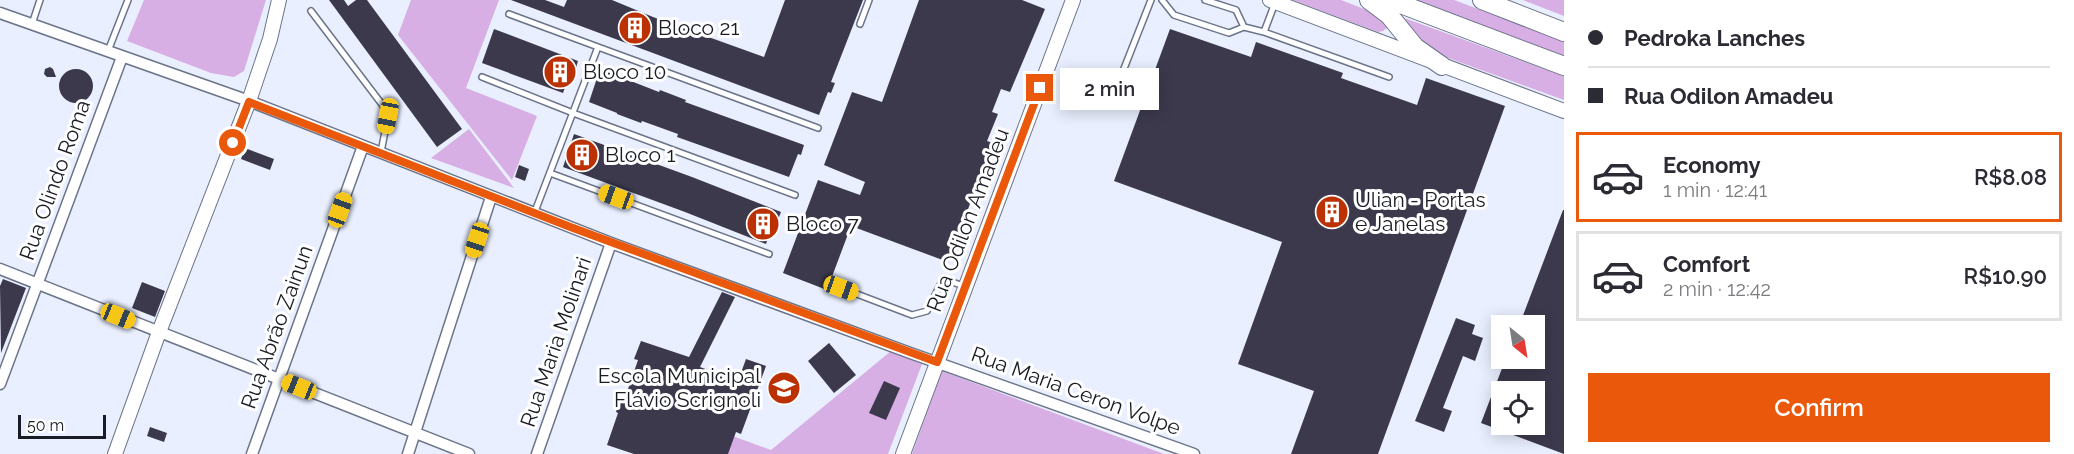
<!DOCTYPE html>
<meta charset="utf-8">
<style>
:root{--surface:#fff;--page:#f7f7f7;--text:#2b2b33;--muted:#7c7c81;--line:#e1e1e2;--accent:#ea580c}
body{margin:0;font-family:Raleway,sans-serif;background:var(--page);color:var(--text);height:100vh;display:flex;flex-direction:column;font-size:22px;white-space:nowrap}
*{box-sizing:border-box;margin:0}
p{font-size:20px;color:var(--muted)}
.icon{flex:none;width:33px;height:33px;fill:none;stroke:currentColor;stroke-width:2;stroke-linecap:round;stroke-linejoin:round}
.map{position:relative;flex:1;overflow:hidden}
.sheet{display:flex;flex-direction:column;background:var(--surface);width:510px}
.sheet>*{flex:none}
.banner{display:grid;align-content:center;height:132px;padding:0 24px;background:var(--surface)}
.needle{width:39px;rotate:150deg}
.fabs{position:absolute;left:1491px;top:315px;display:grid;gap:12px}
.fabs a{display:grid;place-items:center;width:54px;height:54px;border-radius:0px;background:var(--surface);box-shadow:0 3px 15px #0003;font-size:30px}
.scale{position:absolute;left:18px;bottom:15px;width:88px;box-sizing:border-box;padding-left:6px;border:3px solid #191c24;border-top:0;font-size:16px;line-height:21px;white-space:nowrap;color:#191c24;-webkit-text-stroke:4px #fff;paint-order:stroke}
.end{position:absolute;width:27px;height:27px;margin:-14px;border:8px solid #ea580c;background:#fff;box-shadow:0 0 0 3px #fff}
.from{border-radius:50%}
.bubble{position:absolute;height:42px;border-radius:0px;background:var(--surface);box-shadow:0 3px 15px #0003;font-size:20px;font-weight:600;line-height:42px;text-align:center}
.car{position:absolute;width:18px;height:36px;margin:-18px -9px;border-radius:8px;box-shadow:0 0 4px 2px #0007;background:linear-gradient(#f5c518 24%,#345 0 40%,#f5c518 0 76%,#345 0 86%,#f5c518 0)}
.banner b{display:flex;align-items:center;gap:21px;height:57px;font-size:22px}
.banner b+b{border-top:2px solid var(--line)}
.banner i{width:15px;height:15px;background:var(--text)}
ul{padding:0;list-style:none}
li{display:flex;align-items:center;gap:18px;height:90px;margin:0 12px 9px;padding:0 12px;border:3px solid var(--line);border-radius:0px}
li div{flex:1}
li b{display:block;font-size:22px}
li em{font-style:normal;font-weight:600}
li.active{border-color:var(--accent)}
li>.icon{width:54px;height:54px;stroke-width:1.5}
.action{display:flex;gap:12px;margin-top:auto;padding:12px 24px}
.action a{flex:1;height:69px;border-radius:0px;background:var(--accent);color:#fff;font-size:24px;font-weight:600;line-height:69px;text-align:center}
main{display:flex;flex:1;min-height:0}
.map>svg:first-child{display:block}
.green{fill:#d8afe4}
.building{fill:#3c394d;fill-rule:evenodd}
.lines{fill:none;stroke-linecap:round;stroke-linejoin:round}
.lane-casing{stroke:#6b7489;stroke-width:8}
.street-casing{stroke:#6b7489;stroke-width:13}
.secondary-casing{stroke:#6b7489;stroke-width:16}
.highway-casing{stroke:#6b7489;stroke-width:20}
.lane{stroke:#fff;stroke-width:5}
.street{stroke:#fff;stroke-width:10}
.secondary{stroke:#fff;stroke-width:14}
.highway{stroke:#fff;stroke-width:18}
.route{stroke:#ea580c;stroke-width:8}
.labels{text-anchor:middle;stroke-width:6;stroke-linejoin:round;paint-order:stroke}
.poi-label{font-size:21px;fill:#191c24;stroke:#fff;text-anchor:start}
.street-label{font-size:21px;fill:#191c24;stroke:#fff}
</style>
<main>
<div class="map">
<svg width="1564" height="454" viewBox="0 0 1564 454">
<rect width="100%" height="100%" fill="#e9effe"/>
<path class="green" d="M144,0h122l-22,71 -10,6 -23,-4 -84,-32z
M411,0h88l-33,88 71,28 -25,64 -114,-145z
M1293,0h48l36,14 14,11 -8,6 -5,1z
M1406,0h48l100,37 10,4v17z
M1523,0h41v16z
M1396,15l168,61v24l-135,-49z
M469,129l45,59 -83,-30z
M891,351l31,13 -34,90h-185l8,-26 60,22z
M942,371l222,83h-252z"/>
<path class="building" d="M329,0h15l4,6 8,-6h11l95,129 -25,18z
M511,0h34l19,7 3,-7h45l41,17 111,40 21,-57h78l-32,82 4,1 -4,10 -3,-1 -9,23z
M919,0h103l23,9 -35,83 -9,-3 -9,23 6,2 -11,27 6,2 -45,119 -97,-36 -24,64 -44,-17 35,-93 42,15 5,-13 -41,-17 28,-73 30,10z
M494,29l84,32 -3,10 -4,-1 -8,23 -81,-30z
M1170,29l81,28 5,-15 87,31 -2,5 76,27 9,-27 79,28 -127,348h-87l23,-63 -76,-27 44,-122 -168,-61z
M50,67l3,2 3,8h-9l-3,-3 1,-5z
M600,69l59,23 1,-2 26,10 -1,2 119,43 -3,10 -3,-1 -9,23 -112,-40 1,-3 -36,-13 -1,2 -24,-9v-1l-28,-11z
M59 86a17 17 0 1 1 34 0a17 17 0 1 1-34 0Z
M574,134l118,43 89,35 -4,10 -3,-1 -8,23 -81,-32 -122,-45z
M245,148l29,11 -4,11 -29,-11z
M519,165l10,4 -4,12 -10,-4z
M1563,210h1v244l-83,-31 25,-65h28v-32h-15zM1502,392h32v32h-32z
M3,279l23,9 -25,65 -1,-67z
M142,282l23,9 -10,26 -23,-9z
M722,292l13,5 -35,70 38,14 8,-22 20,7 -25,68 -5,-2 -8,22h-94l-27,-9 11,-32 -2,-1 6,-19 4,2 12,-35 -4,-1 7,-18 48,16z
M1456,318l19,7 -3,9 11,4 -8,23 -12,-5 -20,52 9,3 -8,21 -29,-11z
M829,343l27,32 -22,18 -26,-32z
M884,381l16,7 -14,32 -17,-7z
M150,427l17,6 -3,9 -17,-6z"/>
<g class="lines">
<g class="lane-casing">
<path id="lane" d="M1162,0l12,15 55,18 15,-6 20,5 11,-29
M1205,0l31,10 8,17
M311,11l73,96 4,9 -7,36
M509,14l89,33
M32,24l8,-24
M860,24l9,-24
M1264,32l125,45
M108,51l20,-51
M482,77l91,36 222,82
M1112,99l39,-99
M550,173l219,81
M534,214l64,-167 220,81
M841,288l71,27 15,-4 14,-28 8,-2 15,5"/>
</g>
<g class="street-casing">
<path id="street" d="M0,13l249,88 362,142 302,111 281,100
M0,269l469,185
M0,384l122,-327
M252,454l111,-308
M408,454l83,-257
M537,454l74,-211"/>
</g>
<g class="secondary-casing">
<path id="secondary" d="M1270,0l294,111
M115,454l44,-122 90,-231 21,-62 9,-39
M903,454l170,-454"/>
</g>
<g class="highway-casing">
<path id="highway" d="M1369,0l20,15 26,32 27,19
M1390,0l174,66
M1482,0l82,32"/>
</g>
<use href="#lane" class="lane"/>
<use href="#street" class="street"/>
<use href="#secondary" class="secondary"/>
<use href="#highway" class="highway"/>
</g>
<g class="lines">
<path class="route" d="M233,143l16,-41 324,126 364,134 103,-274"/>
</g>
<defs>
<g id="building-disc" transform="scale(1.725)"><circle r="9.5" fill="#bb3104" stroke="#fff"/><path d="M-4-6H4V6H1V3H-1V6H-4ZM-2.5-4.3h1.7v1.8h-1.7ZM.8-4.3h1.7v1.8H.8ZM-2.5-1h1.7V.8h-1.7ZM.8-1h1.7V.8H.8Z" fill="#fff"/></g>
<g id="school-disc" transform="scale(1.725)"><circle r="9.5" fill="#bb3104" stroke="#fff"/><path d="M0-5L7-2L0 1L-7-2ZM-4 1L0 2.5L4 1V4Q0 6-4 4Z" fill="#fff"/></g>
</defs>
<g fill-rule="evenodd">
<use href="#building-disc" x="635" y="28"/>
<use href="#building-disc" x="560" y="72"/>
<use href="#building-disc" x="582" y="155"/>
<use href="#building-disc" x="1332" y="212"/>
<use href="#building-disc" x="763" y="224"/>
<use href="#school-disc" x="784" y="388"/>
</g>
<g class="labels">
<g class="poi-label">
<text x="658" y="35">Bloco 21</text>
<text x="583" y="79">Bloco 10</text>
<text x="605" y="162">Bloco 1</text>
<text x="1355" y="207">Ulian - Portas<tspan x="1355" dy="24">e Janelas</tspan></text>
<text x="786" y="231">Bloco 7</text>
<text x="761" y="383" text-anchor="end">Escola Municipal<tspan x="761" dy="24">Flávio Scrignoli</tspan></text>
</g>
<g class="street-label">
<text transform="translate(55 180) rotate(-70)" y="7">Rua Olindo Roma</text>
<text transform="translate(968 220) rotate(-69)" y="7">Rua Odilon Amadeu</text>
<text transform="translate(277 327) rotate(-70)" y="7">Rua Abrão Zainun</text>
<text transform="translate(556 342) rotate(-71)" y="7">Rua Maria Molinari</text>
<text transform="translate(1076 391) rotate(20)" y="7">Rua Maria Ceron Volpe</text>
</g>
</g>
</svg>
<div class="fabs">
<a><svg class="needle" viewBox="-14 -14 28 28"><path d="M0-13l5 13h-10z" fill="#e53935"/><path d="M0 13l5-13h-10z" fill="#7c7c81"/></svg></a>
<a><svg class="icon" aria-label="locate" viewBox="0 0 24 24"><circle cx="12" cy="12" r="6"/><path d="M12 2v4M12 18v4M2 12h4M18 12h4"/></svg></a>
</div>
<div class="scale">50 m</div>
<i class="end from" style="left:233px;top:143px"></i>
<i class="end" style="left:1040px;top:88px"></i>
<div class="bubble" style="left:1060px;top:68px;width:99px">2 min</div>
<i class="car" style="left:388px;top:116px;rotate:191deg"></i>
<i class="car" style="left:616px;top:197px;rotate:290deg"></i>
<i class="car" style="left:340px;top:210px;rotate:20deg"></i>
<i class="car" style="left:477px;top:240px;rotate:198deg"></i>
<i class="car" style="left:841px;top:288px;rotate:110deg"></i>
<i class="car" style="left:118px;top:316px;rotate:112deg"></i>
<i class="car" style="left:299px;top:387px;rotate:292deg"></i>
</div>
<section class="sheet">
<div class="banner">
<b><i class="from"></i>Pedroka Lanches</b>
<b><i></i>Rua Odilon Amadeu</b>
</div>
<ul>
<li class="active"><svg class="icon" aria-label="car" viewBox="0 0 24 24"><path d="M5 17H2v-5l4-1 3-4h7l3 4 3 1v5h-3M9 17h6M6 11h13"/><circle cx="7" cy="17" r="2"/><circle cx="17" cy="17" r="2"/></svg><div><b>Economy</b><p>1 min · 12:41</p></div><em>R$8.08</em></li>
<li><svg class="icon" aria-label="car" viewBox="0 0 24 24"><path d="M5 17H2v-5l4-1 3-4h7l3 4 3 1v5h-3M9 17h6M6 11h13"/><circle cx="7" cy="17" r="2"/><circle cx="17" cy="17" r="2"/></svg><div><b>Comfort</b><p>2 min · 12:42</p></div><em>R$10.90</em></li>
</ul>
<div class="action"><a>Confirm</a></div>
</section>
</main>
